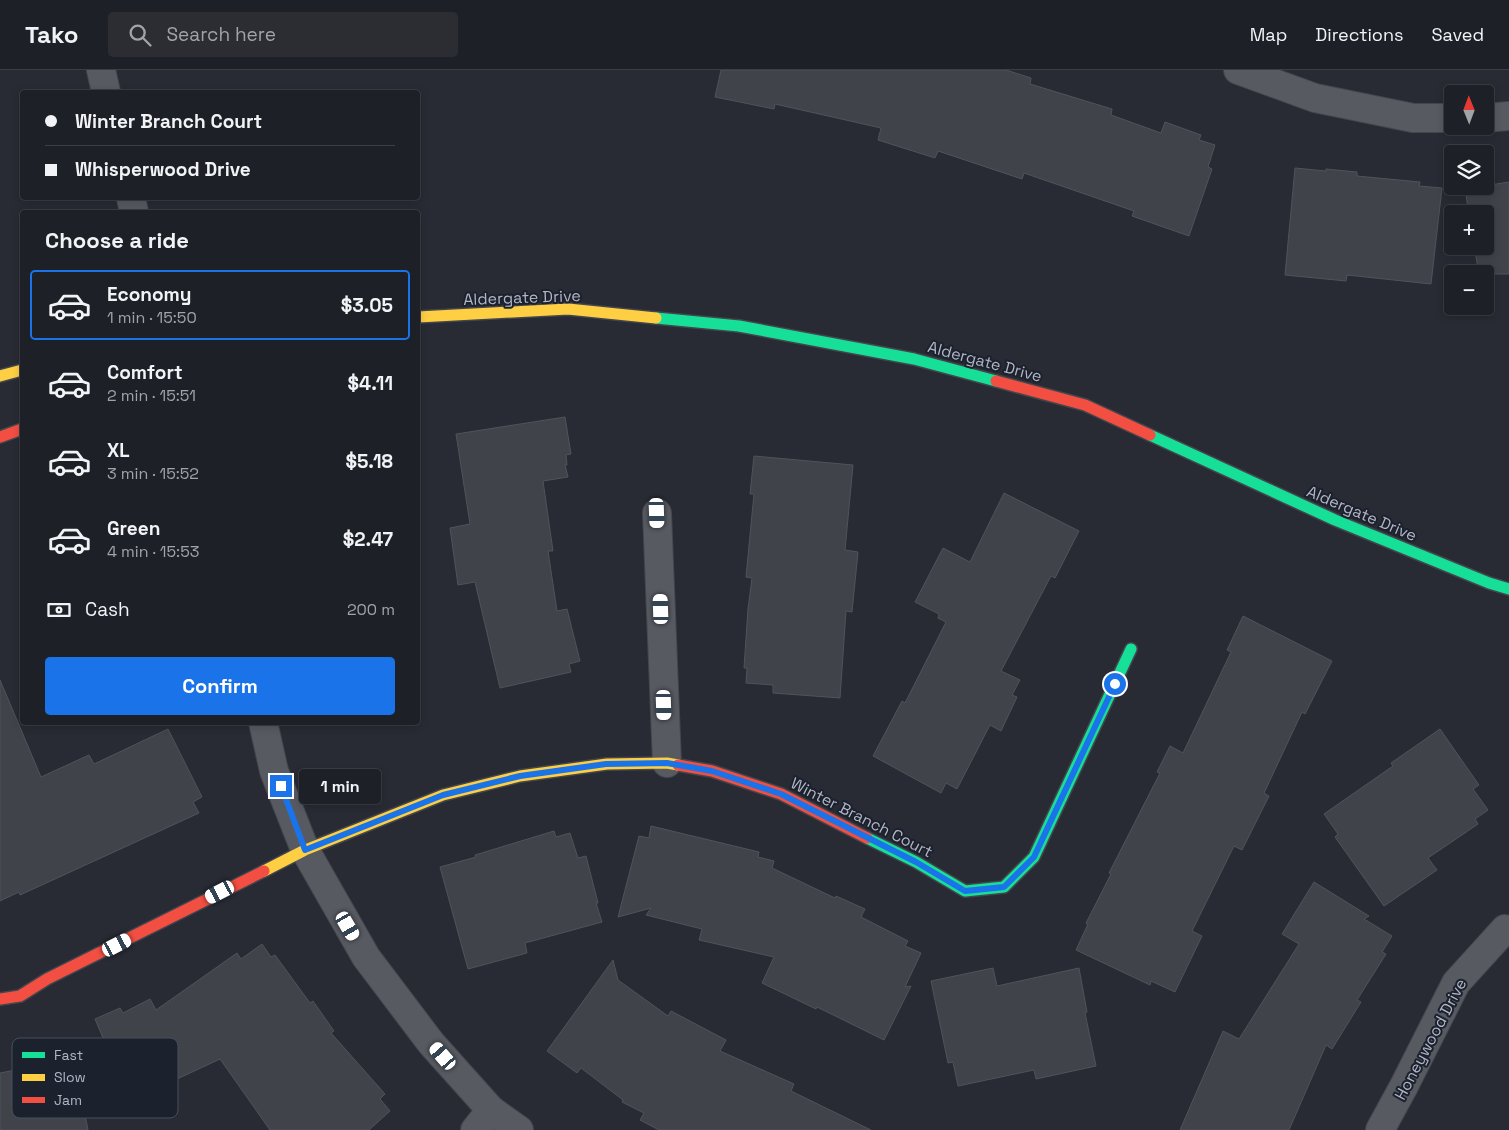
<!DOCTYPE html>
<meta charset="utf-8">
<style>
:root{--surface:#1e2027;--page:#2b2d33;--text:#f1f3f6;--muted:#a1a3a7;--line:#3c3e44;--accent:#1a73e8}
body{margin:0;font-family:"Space Grotesk",sans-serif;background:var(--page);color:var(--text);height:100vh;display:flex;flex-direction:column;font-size:19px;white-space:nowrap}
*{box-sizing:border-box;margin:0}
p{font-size:16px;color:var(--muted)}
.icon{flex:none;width:28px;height:28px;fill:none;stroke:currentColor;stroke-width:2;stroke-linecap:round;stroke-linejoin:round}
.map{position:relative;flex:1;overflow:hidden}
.details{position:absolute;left:20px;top:140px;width:400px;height:515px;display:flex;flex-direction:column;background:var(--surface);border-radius:5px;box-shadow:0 2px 8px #0003,0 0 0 1px var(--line)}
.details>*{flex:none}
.hud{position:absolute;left:20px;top:20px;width:400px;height:110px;border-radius:5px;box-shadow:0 2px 8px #0003,0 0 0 1px var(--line);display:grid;align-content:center;height:110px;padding:0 25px;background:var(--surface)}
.needle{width:32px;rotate:359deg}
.tools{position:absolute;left:1444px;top:15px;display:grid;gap:10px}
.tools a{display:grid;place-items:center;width:50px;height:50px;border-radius:5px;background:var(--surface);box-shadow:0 2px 8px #0003,0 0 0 1px var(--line);font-size:25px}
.end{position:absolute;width:22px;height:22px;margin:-11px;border:6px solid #1a73e8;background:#fff;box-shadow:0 0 0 2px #fff}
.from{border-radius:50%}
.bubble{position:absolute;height:35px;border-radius:5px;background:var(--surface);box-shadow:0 2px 8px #0003,0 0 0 1px var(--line);font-size:16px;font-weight:700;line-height:35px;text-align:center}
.car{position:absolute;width:15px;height:30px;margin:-15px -8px;border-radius:6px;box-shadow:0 0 4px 1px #0007;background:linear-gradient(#fff 24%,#345 0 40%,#fff 0 76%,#345 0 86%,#fff 0)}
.hud b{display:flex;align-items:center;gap:18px;height:48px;font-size:19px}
.hud b+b{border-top:1px solid var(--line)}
.hud i{width:12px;height:12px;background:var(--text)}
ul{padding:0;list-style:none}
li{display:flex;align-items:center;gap:15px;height:70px;margin:0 10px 8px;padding:0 15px;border:2px solid transparent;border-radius:5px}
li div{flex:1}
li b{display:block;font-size:19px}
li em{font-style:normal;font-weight:700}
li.selected{border-color:var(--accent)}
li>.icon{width:45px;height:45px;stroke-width:1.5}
h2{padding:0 25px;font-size:22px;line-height:60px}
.pay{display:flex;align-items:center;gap:12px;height:55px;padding:0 25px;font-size:19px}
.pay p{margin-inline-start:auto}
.cta{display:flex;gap:10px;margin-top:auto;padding:10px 25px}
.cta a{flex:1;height:58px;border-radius:5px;background:var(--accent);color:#fff;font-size:20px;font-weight:700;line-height:58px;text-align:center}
header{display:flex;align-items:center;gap:30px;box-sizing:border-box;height:70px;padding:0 25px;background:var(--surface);border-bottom:1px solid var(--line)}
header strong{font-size:24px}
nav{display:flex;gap:28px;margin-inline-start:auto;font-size:18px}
.search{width:350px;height:45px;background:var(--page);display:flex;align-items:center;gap:12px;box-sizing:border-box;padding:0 18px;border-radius:5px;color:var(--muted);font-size:19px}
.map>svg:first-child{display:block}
.building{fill:#41434b;stroke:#50535b}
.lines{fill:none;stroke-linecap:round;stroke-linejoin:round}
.street-casing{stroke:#44464d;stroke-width:30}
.fast-casing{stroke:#44464d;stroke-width:14}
.slow-casing{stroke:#44464d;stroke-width:14}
.jam-casing{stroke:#44464d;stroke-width:14}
.street{stroke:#585a62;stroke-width:28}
.fast{stroke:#16e098;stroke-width:11}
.slow{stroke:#ffcf43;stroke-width:11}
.jam{stroke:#f24e42;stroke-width:11}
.route{stroke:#1a73e8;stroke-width:6}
.labels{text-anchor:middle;stroke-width:4;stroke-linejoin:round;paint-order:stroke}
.street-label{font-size:16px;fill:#b2b6c5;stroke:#1c212e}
.key{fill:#1c212e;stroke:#494e5b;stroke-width:1}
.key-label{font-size:14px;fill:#b2b6c5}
</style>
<header>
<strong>Tako</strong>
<div class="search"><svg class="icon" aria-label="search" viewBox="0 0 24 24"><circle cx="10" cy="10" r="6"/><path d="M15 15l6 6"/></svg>Search here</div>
<nav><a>Map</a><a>Directions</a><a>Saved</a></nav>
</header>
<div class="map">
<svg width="1509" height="1060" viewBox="0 0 1509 1060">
<rect width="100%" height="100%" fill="#282b34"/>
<path class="building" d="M721,0h285l25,8 -1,6 82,25 -1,6 50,18 4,-11 36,13 -2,5 16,5 -7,22 4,2 -23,67 -57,-20 2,-5 -110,-38 -2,6 -84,-28 -3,7 -57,-18 3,-12 -106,-24 -1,5 -59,-12z
M1295,98l31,3v-2l31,3v4l63,6 -1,4 23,2 -11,96 -84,-9 -1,6 -61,-6z
M1509,112v92h-30l-5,-28h11v-32h-16l-4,-25z
M565,347l6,37 -5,1 1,10h-2l3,12 -25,4 10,70h-5l9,60 10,-2 13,52 -11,3 2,8 -71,16 -25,-106 -17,3 -8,-57 20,-4 -14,-90z
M754,386l99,9 -8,85 13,2 -6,60 -6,-1 -6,87 -67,-5v-8l-27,-2 1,-15h-3l4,-59 4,-31 -6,-1 8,-83h-4z
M1004,423l75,38 -24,47 -4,-2 -50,95 19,9 -8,15 5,2 -16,34 -11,-6 -33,64 -11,-6 -5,10 -68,-37 29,-55 3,2 41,-81 -8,-4 1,-4 -24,-12 28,-54 27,14z
M1243,546l89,45 -27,53 -3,-2 -38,81 5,3 -27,54 -8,-4 -42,85 10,5 -27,56 -24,-11 -1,4 -74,-35 12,-26 -2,-1 25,-49 -2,-1 51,-100 -3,-1 13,-26 13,7 48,-101 -4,-2z
M0,610l41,97 48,-22 5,9 74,-35 34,68 -9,5 6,11 -179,82 -1,-3 -19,9z
M1440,659l39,56 -6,4 15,21 -13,9 3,5 -50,34 9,12 -53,36 -49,-69 3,-3 -14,-20 69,-48 -2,-3z
M651,756l108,26 -1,5 16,4 -2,7 63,30 1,-2 29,13 -4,8 47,24 -3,5 16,7 -16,34 6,-1 -27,54 -67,-33 -1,2 -54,-26 12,-26 -75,-17 3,-11 -56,-14 5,-7 -33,9 21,-81 10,2z
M554,761l2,6 14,-4 8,25 8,-2 12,47h-2l6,19 -77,21 2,10 -59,16 -28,-102 36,-10 -1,-2z
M1314,812l55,34 -5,3 28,17 -10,16 4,2 -29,46 4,2 -29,47 -6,-4 -37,85h-109l43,-99 16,8 60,-95 -17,-10z
M262,874l9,13 4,-2 35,48 3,-2 21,30 -3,2 54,61 -5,5 10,12 -21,19h-99l-50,-71 -90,42 -35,-82 25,-11 3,5 27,-14 6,11 81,-57 4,6z
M613,890l5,20 50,36 3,-5 55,29 -6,11 74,33 -3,7 80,39h-212l-19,-10 4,-7 -22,-11 1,-2 -42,-32 -4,5 -30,-22z
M993,898l4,18 82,-18 8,44 -2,1 11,53 -60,13 -2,-9 -76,16 -5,-24 -5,1 -17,-82z
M74,989l14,71h-88v-57z"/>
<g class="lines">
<g class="street-casing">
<path id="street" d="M101,0l5,22
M1238,0l77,28 98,20h39
M1485,48l24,-2
M131,128l3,14
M657,443l10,250
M263,652l11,49 31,79 61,107 65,86 60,67 28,20
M475,1060l16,-20
M1380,1060l24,-44 52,-103 49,-54 4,1"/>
</g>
<g class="fast-casing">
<path id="fast" d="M656,248l83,8 175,33 82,22
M1150,365l185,85 154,63 20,6
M867,768l49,24 49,29 39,-4 30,-30 97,-208"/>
</g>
<g class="slow-casing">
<path id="slow" d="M418,247l150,-8 88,9
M0,306l22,-6
M264,801l41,-21 138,-55 77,-19 87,-12 60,-1 11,2"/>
</g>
<g class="jam-casing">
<path id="jam" d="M996,311l89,24 65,30
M0,367l22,-8
M678,695l34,6 69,23 86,44
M0,929l20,-3 27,-17 217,-108"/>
</g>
<use href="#street" class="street"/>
<use href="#fast" class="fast"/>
<use href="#slow" class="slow"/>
<use href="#jam" class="jam"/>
</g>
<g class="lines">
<path class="route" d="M281,716l24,64 138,-55 77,-19 86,-12 61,-1 45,8 69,23 135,68 49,29 39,-4 30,-30 81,-173"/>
</g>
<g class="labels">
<g class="street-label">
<text transform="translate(522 227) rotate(-2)" y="6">Aldergate Drive</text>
<text transform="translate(985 291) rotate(15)" y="6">Aldergate Drive</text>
<text transform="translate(1362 443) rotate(23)" y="6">Aldergate Drive</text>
<text transform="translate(862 747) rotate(27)" y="6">Winter Branch Court</text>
<text transform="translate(1430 969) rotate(-62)" y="6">Honeywood Drive</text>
</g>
</g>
<rect x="12" y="968" width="166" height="80" rx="8" class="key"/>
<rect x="22" y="982" width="23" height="6" fill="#16e098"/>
<rect x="22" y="1004" width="23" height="7" fill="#ffcf43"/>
<rect x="22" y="1027" width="23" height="6" fill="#f24e42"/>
<g class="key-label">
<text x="54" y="990">Fast</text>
<text x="54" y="1012">Slow</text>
<text x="54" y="1035">Jam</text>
</g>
</svg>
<div class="tools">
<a><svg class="needle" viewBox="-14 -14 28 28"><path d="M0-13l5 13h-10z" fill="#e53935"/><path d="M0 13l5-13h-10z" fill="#a1a3a7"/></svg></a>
<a><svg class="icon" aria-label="layers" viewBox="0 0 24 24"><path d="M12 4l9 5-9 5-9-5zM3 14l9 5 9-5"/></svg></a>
<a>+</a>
<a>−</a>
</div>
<i class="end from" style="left:1115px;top:614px"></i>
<i class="end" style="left:281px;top:716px"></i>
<div class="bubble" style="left:299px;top:699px;width:82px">1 min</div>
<i class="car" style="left:657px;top:443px;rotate:178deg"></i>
<i class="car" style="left:661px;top:539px;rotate:358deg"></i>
<i class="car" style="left:664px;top:635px;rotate:178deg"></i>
<i class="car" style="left:220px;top:822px;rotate:243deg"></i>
<i class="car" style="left:348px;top:856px;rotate:150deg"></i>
<i class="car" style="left:117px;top:875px;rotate:63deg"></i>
<i class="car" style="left:443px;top:986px;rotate:319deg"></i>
<div class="hud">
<b><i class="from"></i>Winter Branch Court</b>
<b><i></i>Whisperwood Drive</b>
</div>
<section class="details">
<h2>Choose a ride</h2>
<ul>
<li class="selected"><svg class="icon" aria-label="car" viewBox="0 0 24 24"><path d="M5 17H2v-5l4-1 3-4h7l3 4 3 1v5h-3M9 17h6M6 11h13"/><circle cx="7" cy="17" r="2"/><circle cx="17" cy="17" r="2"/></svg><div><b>Economy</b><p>1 min · 15:50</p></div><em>$3.05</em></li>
<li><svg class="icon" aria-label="car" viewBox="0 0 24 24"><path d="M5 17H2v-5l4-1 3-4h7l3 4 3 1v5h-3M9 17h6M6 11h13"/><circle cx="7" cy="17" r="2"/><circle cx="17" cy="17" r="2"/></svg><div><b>Comfort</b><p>2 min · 15:51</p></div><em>$4.11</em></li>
<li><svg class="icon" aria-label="car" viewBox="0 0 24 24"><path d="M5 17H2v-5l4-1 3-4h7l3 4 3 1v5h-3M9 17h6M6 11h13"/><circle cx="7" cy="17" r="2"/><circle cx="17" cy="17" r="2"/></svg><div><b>XL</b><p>3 min · 15:52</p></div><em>$5.18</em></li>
<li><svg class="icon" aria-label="car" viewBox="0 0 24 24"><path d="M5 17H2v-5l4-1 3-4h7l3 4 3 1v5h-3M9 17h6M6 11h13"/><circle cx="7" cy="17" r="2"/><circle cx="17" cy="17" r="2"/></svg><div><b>Green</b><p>4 min · 15:53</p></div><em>$2.47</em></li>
</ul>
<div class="pay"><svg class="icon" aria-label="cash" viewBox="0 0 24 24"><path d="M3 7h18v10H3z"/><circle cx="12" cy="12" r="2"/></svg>Cash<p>200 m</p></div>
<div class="cta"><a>Confirm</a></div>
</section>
</div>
